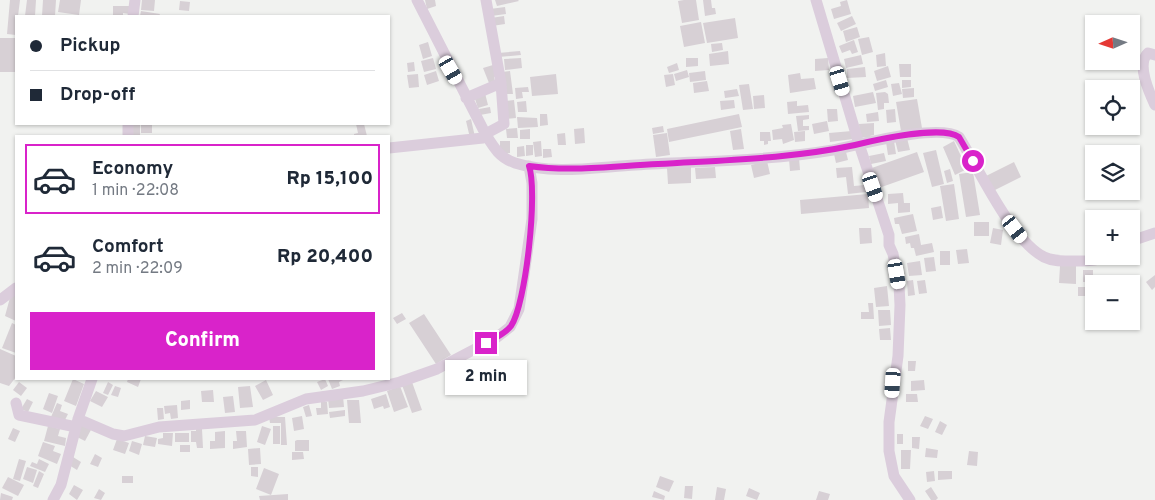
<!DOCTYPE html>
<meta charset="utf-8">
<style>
:root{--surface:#fff;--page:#f2f2f3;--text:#1f2937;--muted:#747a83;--line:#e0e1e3;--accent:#d923ca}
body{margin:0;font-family:Overpass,sans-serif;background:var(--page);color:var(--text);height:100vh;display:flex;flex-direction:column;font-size:19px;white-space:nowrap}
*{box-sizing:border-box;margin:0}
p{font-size:16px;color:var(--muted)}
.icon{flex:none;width:28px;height:28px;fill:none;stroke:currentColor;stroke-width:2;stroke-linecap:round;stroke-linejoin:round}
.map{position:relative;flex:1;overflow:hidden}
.side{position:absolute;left:15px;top:135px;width:375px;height:245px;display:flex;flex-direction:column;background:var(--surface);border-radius:0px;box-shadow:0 1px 4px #0004}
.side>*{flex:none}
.hud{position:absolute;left:15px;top:15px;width:375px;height:110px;border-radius:0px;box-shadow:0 1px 4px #0004;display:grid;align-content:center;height:110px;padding:0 15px;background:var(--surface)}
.needle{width:32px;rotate:267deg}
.fabs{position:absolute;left:1085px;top:15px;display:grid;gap:10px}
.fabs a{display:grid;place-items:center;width:55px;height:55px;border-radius:0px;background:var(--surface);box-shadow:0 1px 4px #0004;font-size:25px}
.end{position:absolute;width:22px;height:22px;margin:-11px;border:6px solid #d923ca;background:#fff;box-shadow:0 0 0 2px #fff}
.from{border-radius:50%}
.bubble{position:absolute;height:35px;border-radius:0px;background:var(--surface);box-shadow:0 1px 4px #0004;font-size:16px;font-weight:800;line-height:35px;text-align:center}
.car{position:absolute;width:15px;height:30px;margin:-15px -8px;border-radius:6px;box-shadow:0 0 4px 1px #0007;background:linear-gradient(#fff 24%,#345 0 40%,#fff 0 76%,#345 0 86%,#fff 0)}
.hud b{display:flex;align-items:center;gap:18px;height:48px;font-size:19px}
.hud b+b{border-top:1px solid var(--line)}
.hud i{width:12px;height:12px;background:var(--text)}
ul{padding:9px 0 0;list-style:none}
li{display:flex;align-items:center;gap:15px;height:70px;margin:0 10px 8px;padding:0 5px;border:2px solid transparent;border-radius:0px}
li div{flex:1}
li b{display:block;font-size:19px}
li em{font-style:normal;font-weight:800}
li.on{border-color:var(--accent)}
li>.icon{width:45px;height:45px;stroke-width:1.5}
.cta{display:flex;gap:10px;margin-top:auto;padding:10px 15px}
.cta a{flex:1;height:58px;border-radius:0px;background:var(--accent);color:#fff;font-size:20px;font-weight:800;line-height:58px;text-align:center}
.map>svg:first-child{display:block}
.building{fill:#d7d0d5}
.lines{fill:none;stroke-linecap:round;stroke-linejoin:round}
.minor{stroke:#dbcddc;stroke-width:11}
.route{stroke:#d923ca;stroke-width:6}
</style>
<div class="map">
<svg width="1155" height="500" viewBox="0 0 1155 500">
<rect width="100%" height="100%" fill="#f1f2f0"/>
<path class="building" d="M10,0h10l-2,16h-2v19l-9,-1z
M27,0h9l-1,16h-10z
M43,0h13l-1,16h-13z
M60,0h21l-2,15 -21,-3z
M142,0h13l-1,11 -13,-1z
M425,0h10l1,6 -9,3z
M495,0h23l1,1 -22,5z
M684,0h12l3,20 -17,3 -4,-22z
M703,0h8l1,8h3l1,6 -11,2z
M847,0l4,14 -17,5 -3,-10 10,-3 -1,-4z
M180,1l10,1 -1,9 -10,-1z
M113,6h17v8l-7,-1v3h-10z
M505,7l1,7 -15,2 -1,-7z
M141,11l19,3 -1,2h-19z
M504,16l1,8 -13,2 -1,-8z
M852,16l4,8 -15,7 -4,-8z
M735,18l3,20 -31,5 -4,-20z
M701,22l4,21 -21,4 -4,-21z
M857,27l3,10 -14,5 -3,-11z
M869,37l4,15 -11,3 -4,-16z
M0,38h16v34h-16z
M854,40l4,12 -6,2 -2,-4 -8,3 -3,-7z
M428,42l4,14 -9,3 -4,-14z
M722,43l1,7 -11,2 -1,-8z
M520,51l1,4 -23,2v-4z
M728,51l1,13 -19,2 -1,-12z
M885,53l1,13 -9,1 -1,-12z
M861,55l2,9 -17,4 -2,-9z
M433,58l3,11 -12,3 -3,-11z
M521,58l1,10 -17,2 -1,-11z
M686,58h12v8l-12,1z
M828,58l1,12 -14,1v-12z
M414,62l1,9 -7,1 -1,-9z
M677,63l2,7 -10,3 -2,-6z
M899,64h12v13h-11z
M493,65l4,11 -3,1 1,4 -6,2 -6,-15z
M888,66l3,11 -14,4 -3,-10z
M865,67l1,10 -19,1v-9z
M687,70l2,7 -13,4 -2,-7z
M436,71l3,10 -12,4 -3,-10z
M510,71l3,23h-9l-2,-22z
M705,71l1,9 -16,2 -1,-9z
M800,73l1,6 13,-1 2,11 -26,4 -2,-18z
M418,74l1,13 -10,1 -2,-13z
M556,74l2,20 -26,2 -2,-19z
M673,74l2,11 -9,2 -2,-12z
M886,80l2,7 -13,4 -2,-7z
M902,80h9v7l-9,1z
M707,81l2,10 -15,2 -1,-10z
M899,83l3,11 -9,2 -2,-12z
M749,84l4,25 -10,1 -4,-25z
M528,87l1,5h-7l1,6 -7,1 -1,-11z
M914,88v9l-11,1 -1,-9z
M737,89l2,7 -14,2 -1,-7z
M873,92l3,11 -21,4 -2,-11z
M885,92l3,2 1,9h-5v6l-6,1 -2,-17z
M485,93l3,12 -10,3 -4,-12z
M764,95l1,13 -11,1 -1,-13z
M917,99l5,29 -21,3 -5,-29z
M514,100l2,18 -10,1 -1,-18z
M734,100l1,8 -14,2 -1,-9z
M526,101l1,11h-9l-1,-10z
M797,101v5l11,-1 1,7 -21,2 -1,-12z
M490,107l1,6 -11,2 -1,-6z
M827,109h10l1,12 -10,1z
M895,109l1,13 -9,1 -1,-13z
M878,112l1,9 -12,1 -1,-8z
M540,114h7l1,11 -8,1z
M739,114l3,13 -73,15 -2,-13z
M809,115v4l-6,1v6h6v4l-11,1 -2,-15z
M517,117l20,1 1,9 -20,1z
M471,119l4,18 -5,1 -4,-17z
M827,121l2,10 -15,3 -2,-10z
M874,123v12l-4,1 1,2 -11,-1 -1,-13z
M131,124h9v12h-9z
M141,124h11v9h-11z
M356,124h8l3,12h-13v-2l4,-1z
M791,124l3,16 -11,4 -1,-5 -9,1 -1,-10 11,-2 -1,-3z
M663,126l1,6 -11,2 -1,-6z
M517,128l1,10h-11l-1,-9z
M584,128l1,15 -10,1 -1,-15z
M530,129v10h-10v-9z
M741,129l3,20 -11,1 -3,-19z
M805,131v10l-10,1 -1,-10z
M852,131l1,8 -23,3 -1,-9z
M760,132h10l1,9h-3v3l-4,1v-4h-4z
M565,133l1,12h-8l-1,-11z
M667,133l3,22 -14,2 -3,-22z
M907,138l3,12 -12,2 -3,-12z
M500,141h10v12h-10z
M541,141l1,15 -7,1 -2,-15z
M894,141l2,13 -8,1 -2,-13z
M954,141l13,28 -12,6 -12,-28z
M526,145h7v10l-7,1z
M524,146l1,10 -8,1v-10z
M543,149h8l1,8 -9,1z
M936,150l8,34 -12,3 -9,-34z
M846,152l2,8 -12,3 -2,-9z
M917,152l7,20 -48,17 -7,-20z
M884,153l2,8 -15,3 -2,-8z
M799,158l1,12 -10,1 -1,-12z
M767,161l3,13 -16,4 -3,-13z
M1014,162l7,15 -28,14 -7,-15z
M691,165v18l-23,1 -1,-16z
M715,167l1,11 -20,1 -1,-11z
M852,167l2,19 11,-1 1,7 -18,2 -2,-17 -9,1 -1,-10z
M950,169l3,12 -6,2 -3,-12z
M973,172l7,43 -14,2 -7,-43z
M954,184l5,35 -13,2 -6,-35z
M903,193l1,10h6v9l-12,1v-10l-10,1v-10z
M868,194l1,14 -68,6 -1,-14z
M941,206l2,12 -10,2 -2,-12z
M913,214l4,17 -15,3 -3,-10h-4l-1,-6z
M974,222h15v14h-15z
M859,228h12l1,15 -12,1z
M993,228l10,2 -2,15 -11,-2z
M919,234l2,11 11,-2 2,9 -18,4 -2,-8h-3l-1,-5 -4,1 -1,-7z
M967,249l2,14 -11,1 -2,-14z
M940,251h10v14h-10z
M934,257l2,14 -10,1 -2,-14z
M920,261l2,14 -13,1 -2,-13z
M1060,266h16v18l-17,-1z
M1083,270h10v12h-10z
M1155,275v12l-3,3 -6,-8z
M913,280l2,15 -7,1 -1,-15z
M925,280l2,13 -8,1 -2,-13z
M887,286l2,20 -13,1 -2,-19z
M1078,287h8v9h-8z
M11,294l5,2v25l-11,-5z
M868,303h5l1,16h-13v-7h8z
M878,310h12l1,15 -12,1z
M402,313l4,6 -9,5 -4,-6z
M424,314l27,41 -15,9 -27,-41z
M12,323l4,2v28l-14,-5z
M890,328l1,12h-11l-1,-11z
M0,349l16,7v21l-7,9 -9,-3z
M908,361h8l-1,10h-7z
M73,379l11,5 -8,22 -12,-5z
M128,379h13l-3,8 -11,-5z
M325,379l3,7 -7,4 -4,-8z
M328,379h17l-6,3 1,4 -8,3z
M266,380l7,15 -10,5 -8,-14z
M924,380l1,10 -14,1v-10z
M19,382l8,6 -6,8 -8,-6z
M108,382l5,3 -5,10 -5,-2z
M412,382l10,28 -10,3 -10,-28z
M115,386l6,2 -3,9 -7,-2z
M250,386l3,21 -13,1 -2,-21z
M400,386l8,21 -14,5 -7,-21z
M213,390l1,12h-12l-1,-11z
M96,391l12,6 -6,10 -12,-6z
M49,393l9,3 -6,17 -9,-4z
M386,394l4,13 -6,2 -1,-3 -9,3 -3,-10z
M906,394h11l1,8h-12z
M233,396l2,16 -10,1 -2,-16z
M343,396l1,11 -15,1 -1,-10z
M27,399l6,3 -5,10 -7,-3z
M190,400v9l-9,1v-9z
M347,400h12l2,23h-12z
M321,402h6l1,12 -11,1 -1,-7h5z
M57,403l5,2 -2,6 8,3 -4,8 -13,-5z
M177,405l1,13 -7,1 -1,-6 -5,1 -1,-8z
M309,405l3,11 -6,1 -3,-10z
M157,408h6l1,11 -6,1z
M345,410v6l-15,2 -1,-6z
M302,416l2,13 -10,2 -2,-13z
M925,416l8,3 -5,10 -8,-3z
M269,417h16l2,28h-6v-22h-11z
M940,421l7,4 -5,10 -7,-3z
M82,422l10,6 -7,13 -10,-5z
M48,426l12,3 -2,7 8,2 -1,8 -21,-5z
M262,426l9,3 -6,16 -8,-3z
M273,426h7v18h-7z
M13,428l7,3 -5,11 -7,-3z
M196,429h6l1,19h-6l-1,-6h-5v-11h5z
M225,431v17l-15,1v-8h5v-9z
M236,431h10l1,16 -14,2v-8h4z
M163,433h10l-1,13 -14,-2v-5l5,-1z
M175,433h14v9h-14z
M897,434h6v10h-6z
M145,436l12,2 -2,9 -12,-2z
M912,437h8l-1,12 -7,-1z
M117,439l12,4 -4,11 -12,-4z
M297,440h12v11h-14v-10z
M132,441l10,3 -3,11 -10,-4z
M43,442l12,4 -2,5 8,3 -4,10 -19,-8z
M180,445h10v7h-10z
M260,448l1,16 -12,1 -1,-16z
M926,448l12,2 -1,8 -12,-1z
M901,450h10l-1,19h-9z
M969,451l9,1 -1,14 -10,-1z
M292,452h11l1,7 -12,1z
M95,454l7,4 -4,9 -8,-3z
M73,457l8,5 -4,8 -8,-5z
M19,459l7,2 -6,20 -7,-2z
M39,459l10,5 -4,8 -15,-6 2,-4 5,2z
M27,467l10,3 -4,13 -10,-4z
M251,467h7v10l-7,-1z
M264,468l15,6 -8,21 -15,-6z
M39,471l5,3 -6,14 -5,-2z
M934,471l1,10 -8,1 -1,-10z
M938,471h14v8l-14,1z
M122,476h11v7h-11z
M660,476l14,5 -5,11 -13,-5z
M8,477l16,8 -6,11 -16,-8z
M74,485l9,5 -6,10 -8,-6z
M685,486h8l-1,13 -8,-1z
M717,487l9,2 -2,11h-9z
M931,487l7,11 -2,2h-5l-6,-9z
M749,488l11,5 -3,7 -11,-4z
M99,489l6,4 -4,7 -7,-2z
M654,491l11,5 -1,4 -12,-3z
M819,491l11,3 -2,6h-12z
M1,493l12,4 -1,3h-12z
M288,494v6h-28l-1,-4z"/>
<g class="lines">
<path class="minor" d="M417,0l69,135c8,13 14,23 29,28 38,12 82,4 121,2 65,-4 132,-4 197,-15 26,-5 105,-27 126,-13 20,32 52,103 85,120 10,5 22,4 34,4 9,0 18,0 26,-5
M816,0l43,144 30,91v10l4,9 6,31 1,20 -2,51 -9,66v29l5,25 16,24
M133,16l2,-16
M1155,55l-7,-2c-12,11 1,39 7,52
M466,98l35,-15 -15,-83
M128,136v-12
M389,148l94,-10 6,-6 15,-8 -3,-41
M1131,241l24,-8
M0,300l16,-12
M16,403l3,12 57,12
M78,419l35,15 11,2 35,-9 96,-7 51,-21 57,-8 37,-9 37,-13 59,-31 14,-11 9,-18 13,-90v-36l-3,-17
M53,500l8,-15 17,-66 14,-40"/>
</g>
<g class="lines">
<path class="route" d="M486,343c9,-5 19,-9 25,-17 15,-22 27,-135 18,-160 42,6 86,0 129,-2 65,-4 132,-5 197,-19 21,-5 87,-20 104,-8l14,24"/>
</g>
</svg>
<div class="fabs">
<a><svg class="needle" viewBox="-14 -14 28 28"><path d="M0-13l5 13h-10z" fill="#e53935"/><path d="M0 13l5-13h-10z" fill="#747a83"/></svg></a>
<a><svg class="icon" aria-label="locate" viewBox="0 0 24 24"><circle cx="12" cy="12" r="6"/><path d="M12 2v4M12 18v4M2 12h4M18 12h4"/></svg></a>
<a><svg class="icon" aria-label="layers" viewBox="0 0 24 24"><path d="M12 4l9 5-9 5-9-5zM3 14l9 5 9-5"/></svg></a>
<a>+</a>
<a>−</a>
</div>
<i class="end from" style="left:973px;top:161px"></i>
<i class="end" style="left:486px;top:343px"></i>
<div class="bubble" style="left:445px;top:360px;width:82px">2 min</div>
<i class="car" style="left:451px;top:70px;rotate:150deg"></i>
<i class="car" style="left:840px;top:81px;rotate:163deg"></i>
<i class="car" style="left:873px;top:187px;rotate:161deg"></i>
<i class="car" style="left:1015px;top:229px;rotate:143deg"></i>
<i class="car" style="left:897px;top:274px;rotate:170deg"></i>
<i class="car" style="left:893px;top:383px;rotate:184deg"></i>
<div class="hud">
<b><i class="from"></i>Pickup</b>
<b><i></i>Drop-off</b>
</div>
<section class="side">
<ul>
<li class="on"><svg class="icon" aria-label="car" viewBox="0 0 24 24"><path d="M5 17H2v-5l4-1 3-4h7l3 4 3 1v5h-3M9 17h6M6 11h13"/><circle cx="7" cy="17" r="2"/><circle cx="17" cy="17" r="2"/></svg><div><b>Economy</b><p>1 min · 22:08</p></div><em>Rp 15,100</em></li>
<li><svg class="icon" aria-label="car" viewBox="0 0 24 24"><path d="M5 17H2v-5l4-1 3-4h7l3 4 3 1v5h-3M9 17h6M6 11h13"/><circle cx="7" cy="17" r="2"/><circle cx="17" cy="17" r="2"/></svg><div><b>Comfort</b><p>2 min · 22:09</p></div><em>Rp 20,400</em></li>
</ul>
<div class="cta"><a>Confirm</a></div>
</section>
</div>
